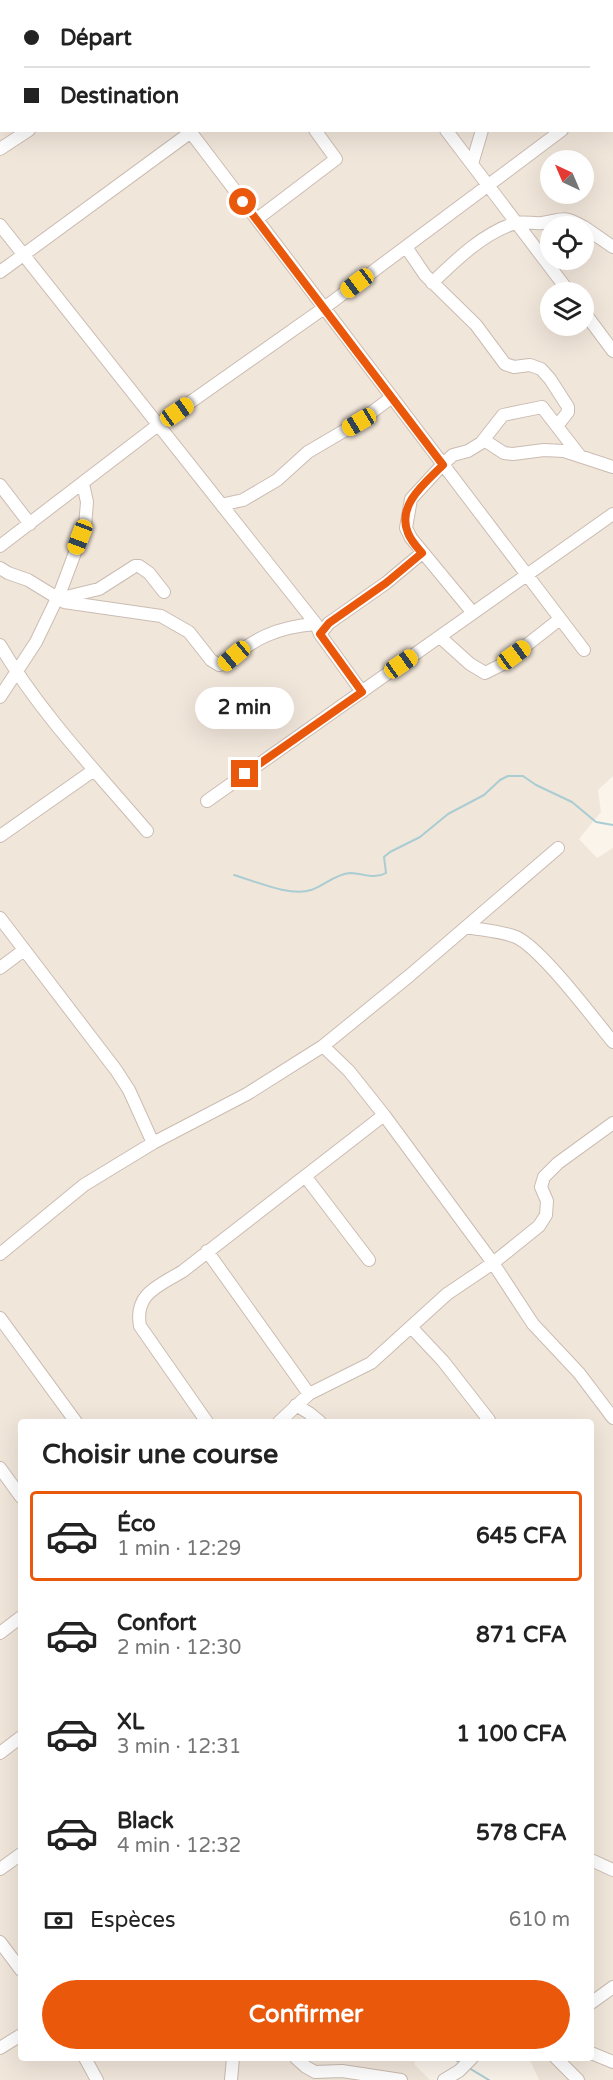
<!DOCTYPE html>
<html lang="fr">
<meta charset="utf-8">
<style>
:root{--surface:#fff;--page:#f2f2f2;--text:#222;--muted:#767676;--line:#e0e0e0;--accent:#ea580c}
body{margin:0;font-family:"Varela Round",sans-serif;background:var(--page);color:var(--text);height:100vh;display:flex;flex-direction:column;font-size:22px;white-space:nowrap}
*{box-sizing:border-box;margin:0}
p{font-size:20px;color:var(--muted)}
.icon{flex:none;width:33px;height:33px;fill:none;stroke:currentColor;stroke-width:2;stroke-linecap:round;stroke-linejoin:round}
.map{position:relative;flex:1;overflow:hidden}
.sheet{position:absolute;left:18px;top:1419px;width:576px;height:642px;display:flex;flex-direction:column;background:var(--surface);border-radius:6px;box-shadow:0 6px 24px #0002}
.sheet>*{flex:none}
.hud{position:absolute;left:0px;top:0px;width:614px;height:132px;box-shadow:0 6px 24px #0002;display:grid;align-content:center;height:132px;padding:0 24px;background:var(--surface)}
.needle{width:39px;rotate:316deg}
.controls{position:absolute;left:540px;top:150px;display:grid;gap:12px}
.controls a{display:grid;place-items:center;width:54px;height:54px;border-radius:50%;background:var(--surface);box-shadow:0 6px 24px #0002;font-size:30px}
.end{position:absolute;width:27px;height:27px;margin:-14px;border:8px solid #ea580c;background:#fff;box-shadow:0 0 0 3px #fff}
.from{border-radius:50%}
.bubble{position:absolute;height:42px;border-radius:21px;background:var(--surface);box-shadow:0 6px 24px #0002;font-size:20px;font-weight:700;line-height:42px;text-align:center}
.car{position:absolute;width:18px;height:36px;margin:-18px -9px;border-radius:8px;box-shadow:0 0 4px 2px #0007;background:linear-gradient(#f5c518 24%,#345 0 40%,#f5c518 0 76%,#345 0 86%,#f5c518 0)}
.hud b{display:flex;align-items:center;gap:21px;height:57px;font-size:22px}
.hud b+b{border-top:2px solid var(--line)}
.hud i{width:15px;height:15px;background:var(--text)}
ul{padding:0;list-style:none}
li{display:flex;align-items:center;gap:18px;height:90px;margin:0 12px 9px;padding:0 12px;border:3px solid transparent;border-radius:6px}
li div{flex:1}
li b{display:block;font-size:22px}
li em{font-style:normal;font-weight:700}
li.current{border-color:var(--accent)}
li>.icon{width:54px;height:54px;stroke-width:1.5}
h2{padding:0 24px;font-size:27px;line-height:72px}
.pay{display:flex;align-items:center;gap:15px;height:66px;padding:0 24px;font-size:22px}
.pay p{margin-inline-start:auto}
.primary-button{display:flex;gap:12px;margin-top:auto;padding:12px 24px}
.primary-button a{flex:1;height:69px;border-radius:36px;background:var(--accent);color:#fff;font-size:24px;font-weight:700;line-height:69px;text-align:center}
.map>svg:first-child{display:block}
.residential{fill:#f1e6da;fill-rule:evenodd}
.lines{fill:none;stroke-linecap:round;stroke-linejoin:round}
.stream{stroke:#a9cdd2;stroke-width:2}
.minor-casing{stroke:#cbbcb2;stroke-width:14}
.minor{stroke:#fff;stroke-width:12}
.route{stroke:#ea580c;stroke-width:8}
</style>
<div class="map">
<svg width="613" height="2080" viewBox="0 0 613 2080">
<rect width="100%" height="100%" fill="#faf4eb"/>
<path class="residential" d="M52,0h561v776l-15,14 3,22 -22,27 18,19 16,-10v1232h-74l-10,-22h62v-636h-570v636h393l1,7 15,15h-430v-2049l2,99h610v-128l-561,-1zM550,160h34v34h-34zM550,226h34v34h-34zM550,292h34v34h-34z"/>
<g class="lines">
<path class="stream" d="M16,2l1,-2
M0,20l2,-2
M234,875c21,6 56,22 77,15 13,-4 24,-16 39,-17 13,0 24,7 36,0l-2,-16 6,-5 30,-15 28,-23 36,-19 16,-15 8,-4h15l13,9 36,17 24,20 17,3
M456,2058l1,3 5,3
M469,2068l20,12"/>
<g class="minor-casing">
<path id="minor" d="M217,0l1,2
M348,0l1,2
M529,0l1,2
M597,0l1,2
M101,2l1,-2
M192,2l2,-2
M612,21l1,1
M612,95l1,-1
M189,130l395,520
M446,130l123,162
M0,149l29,-19
M472,164l10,-34
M257,219l79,-60 -21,-29
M0,225l316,399 4,10 42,58
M584,227l29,20
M406,247l19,28 51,50 29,39 9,3 16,-2 11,4 9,10 18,28v5l-11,14
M0,272l191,-140
M432,283c24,-23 50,-49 83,-60 8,-2 19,1 27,0 21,-3 20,-8 40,3
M584,312l29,39
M484,440l20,13 9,1 31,-4 20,1 49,16
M0,485l30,39
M223,507l2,-3 18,-4 34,-20 31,-28 51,-30 33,-25
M0,546l158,-121 166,-117 238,-178
M0,568l8,5 20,7 36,22 97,14 28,16 22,28 8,5 4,-1c31,-25 52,-37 93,-40
M64,602l6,-6 29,-7 36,-23h4l10,7 15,19
M473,613l-62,-75 -5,-10 5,-29 33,-36 9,-8 15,-4 13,-8 22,-28 39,-8 38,49
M320,634l9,-11 57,-40 36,-30
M440,637l30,27 15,9 16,-8 59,-46
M0,645c40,68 96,126 147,186
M0,697l36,-55 25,-52 24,-64 2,-24 -4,-18
M207,801l406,-287
M0,836l94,-66
M0,918l116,152 13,20 24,53 -69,42 -84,69
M466,927c16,3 35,4 50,10 25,11 77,81 97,105
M0,968l24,-18
M323,1046l26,25 35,44 109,148 40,61 46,49 34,45
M153,1143l94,-49 76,-48 86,-70 149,-128
M305,1176l64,84
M207,1251l102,143
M0,1318l76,104
M411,1327l32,34 46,59
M296,1405l13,8 11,9
M207,1422l-67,-96c-6,-33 19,-40 43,-55l201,-156
M279,1422l30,-28 62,-31 76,-69 46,-31 46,-37 7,-11 1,-14 -6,-14 3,-10 14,-14 55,-40
M0,1468l21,29
M0,1633l21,-16
M0,1753l21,-16
M591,1860l22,10
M0,1869l21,-15
M0,1942l21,28
M591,2003l22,-16
M0,2048l21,-13
M591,2053l22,9
M85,2058l12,22
M296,2058l10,9 9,5 27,-1 59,9
M556,2058l22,22
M231,2080l2,-22
M444,2080l15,-9 13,-13"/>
</g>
<use href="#minor" class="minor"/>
</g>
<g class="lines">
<path class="route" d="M243,202l200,263c-17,17 -47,40 -35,68 3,8 9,14 14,20l-36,30 -57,40 -9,11 42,58 -117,82"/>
</g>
</svg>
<div class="controls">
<a><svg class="needle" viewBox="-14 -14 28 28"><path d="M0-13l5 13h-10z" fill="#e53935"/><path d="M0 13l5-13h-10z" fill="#767676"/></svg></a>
<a><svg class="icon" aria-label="locate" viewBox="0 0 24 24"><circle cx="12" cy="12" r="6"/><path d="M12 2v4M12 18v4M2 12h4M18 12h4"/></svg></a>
<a><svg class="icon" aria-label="layers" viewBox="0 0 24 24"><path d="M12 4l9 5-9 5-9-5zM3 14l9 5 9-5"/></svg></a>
</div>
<i class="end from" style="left:243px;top:202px"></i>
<i class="end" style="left:245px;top:774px"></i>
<div class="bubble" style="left:195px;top:687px;width:99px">2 min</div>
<i class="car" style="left:357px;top:283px;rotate:233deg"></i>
<i class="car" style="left:177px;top:412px;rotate:55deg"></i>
<i class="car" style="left:359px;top:422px;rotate:239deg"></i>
<i class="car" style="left:80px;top:537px;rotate:201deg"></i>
<i class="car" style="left:514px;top:655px;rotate:54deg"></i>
<i class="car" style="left:234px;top:656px;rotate:230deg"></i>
<i class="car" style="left:401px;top:664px;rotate:55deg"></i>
<div class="hud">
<b><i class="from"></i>Départ</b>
<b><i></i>Destination</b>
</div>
<section class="sheet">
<h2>Choisir une course</h2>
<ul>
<li class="current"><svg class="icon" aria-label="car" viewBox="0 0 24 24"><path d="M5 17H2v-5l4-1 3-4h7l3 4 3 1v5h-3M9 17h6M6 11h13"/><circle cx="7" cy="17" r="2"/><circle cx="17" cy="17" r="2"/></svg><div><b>Éco</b><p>1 min · 12:29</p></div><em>645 CFA</em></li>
<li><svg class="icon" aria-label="car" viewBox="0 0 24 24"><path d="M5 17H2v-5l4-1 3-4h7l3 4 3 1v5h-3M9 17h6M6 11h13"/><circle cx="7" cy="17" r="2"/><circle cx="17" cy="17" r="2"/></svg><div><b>Confort</b><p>2 min · 12:30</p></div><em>871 CFA</em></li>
<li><svg class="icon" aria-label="car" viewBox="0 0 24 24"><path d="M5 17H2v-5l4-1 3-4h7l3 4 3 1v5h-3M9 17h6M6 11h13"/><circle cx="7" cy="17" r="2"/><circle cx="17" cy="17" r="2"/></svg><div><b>XL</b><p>3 min · 12:31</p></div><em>1 100 CFA</em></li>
<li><svg class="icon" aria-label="car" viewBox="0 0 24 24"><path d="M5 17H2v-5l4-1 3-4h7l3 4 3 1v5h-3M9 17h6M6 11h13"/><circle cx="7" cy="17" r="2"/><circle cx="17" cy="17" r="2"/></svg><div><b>Black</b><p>4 min · 12:32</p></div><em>578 CFA</em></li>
</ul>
<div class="pay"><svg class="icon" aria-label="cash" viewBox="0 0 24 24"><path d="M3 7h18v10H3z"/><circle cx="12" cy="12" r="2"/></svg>Espèces<p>610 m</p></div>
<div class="primary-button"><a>Confirmer</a></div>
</section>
</div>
